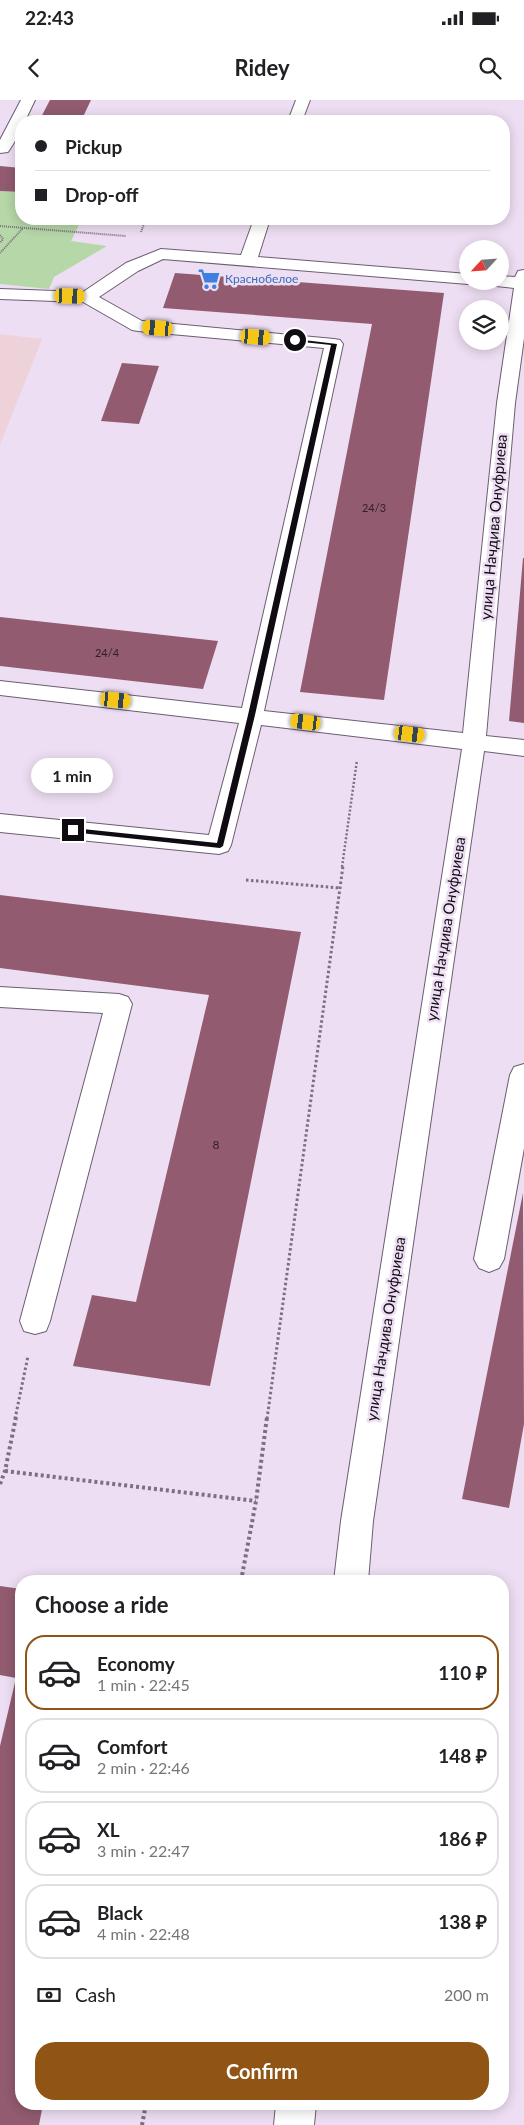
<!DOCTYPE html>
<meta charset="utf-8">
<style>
:root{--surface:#fff;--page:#f2f2f2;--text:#202124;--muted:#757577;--line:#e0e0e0;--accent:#905415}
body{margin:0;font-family:Lato,sans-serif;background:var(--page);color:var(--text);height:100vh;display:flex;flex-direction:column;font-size:19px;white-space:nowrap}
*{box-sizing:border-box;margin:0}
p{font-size:16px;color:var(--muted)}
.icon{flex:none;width:28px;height:28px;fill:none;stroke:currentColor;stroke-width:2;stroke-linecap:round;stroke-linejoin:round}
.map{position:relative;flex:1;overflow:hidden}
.sheet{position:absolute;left:15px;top:1475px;width:494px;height:535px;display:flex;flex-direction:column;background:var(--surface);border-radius:20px;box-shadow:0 2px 12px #0003}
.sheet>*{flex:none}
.top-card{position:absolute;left:15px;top:15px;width:495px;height:110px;border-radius:20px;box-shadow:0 2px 12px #0003;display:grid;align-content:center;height:110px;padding:0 20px;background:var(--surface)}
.needle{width:32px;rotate:244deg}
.tools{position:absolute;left:459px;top:140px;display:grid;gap:10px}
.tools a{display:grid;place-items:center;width:50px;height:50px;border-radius:50%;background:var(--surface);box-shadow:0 2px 12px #0003;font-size:25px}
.end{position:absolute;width:22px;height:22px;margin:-11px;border:6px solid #100b12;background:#fff;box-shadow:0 0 0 2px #fff}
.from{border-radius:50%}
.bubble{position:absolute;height:35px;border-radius:18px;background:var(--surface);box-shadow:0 2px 12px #0003;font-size:16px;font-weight:700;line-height:35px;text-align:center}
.car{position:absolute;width:15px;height:30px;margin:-15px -8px;border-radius:6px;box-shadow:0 0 4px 1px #0007;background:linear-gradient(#f5c518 24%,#345 0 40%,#f5c518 0 76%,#345 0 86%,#f5c518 0)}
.top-card b{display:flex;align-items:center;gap:18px;height:48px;font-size:19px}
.top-card b+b{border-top:1px solid var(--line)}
.top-card i{width:12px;height:12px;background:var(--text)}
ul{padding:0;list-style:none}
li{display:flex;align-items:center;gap:15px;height:75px;margin:0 10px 8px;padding:0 10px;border:2px solid var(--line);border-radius:20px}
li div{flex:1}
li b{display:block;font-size:19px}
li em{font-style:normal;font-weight:700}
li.selected{border-color:var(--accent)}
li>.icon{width:45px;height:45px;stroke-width:1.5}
h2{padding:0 20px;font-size:22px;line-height:60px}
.pay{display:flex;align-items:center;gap:12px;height:55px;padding:0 20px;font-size:19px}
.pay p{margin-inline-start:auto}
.action{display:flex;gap:10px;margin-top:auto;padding:10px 20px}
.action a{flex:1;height:58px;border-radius:20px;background:var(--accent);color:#fff;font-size:20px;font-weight:700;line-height:58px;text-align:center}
.status{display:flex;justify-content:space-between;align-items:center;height:35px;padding:0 25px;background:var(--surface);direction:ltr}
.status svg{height:14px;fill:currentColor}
header{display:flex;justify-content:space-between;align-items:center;height:65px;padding:0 20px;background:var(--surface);font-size:22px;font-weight:700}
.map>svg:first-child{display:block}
.education{fill:#edd3d9}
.green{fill:#b6d7a8}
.building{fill:#925b6f}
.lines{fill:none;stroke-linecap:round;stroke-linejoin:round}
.minor-casing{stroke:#6b5e70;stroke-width:2}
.path-far3{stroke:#7b707e;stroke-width:2;stroke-dasharray:1 1;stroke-linecap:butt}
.path-far2{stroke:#7b707e;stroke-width:2.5;stroke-dasharray:2 2;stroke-linecap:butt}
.path-far1{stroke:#7b707e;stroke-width:3;stroke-dasharray:2.5 2.5;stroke-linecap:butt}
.path{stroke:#7b707e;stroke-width:4;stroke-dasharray:3 3;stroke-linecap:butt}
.minor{fill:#fff;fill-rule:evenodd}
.route{fill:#100b12}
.labels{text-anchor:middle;stroke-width:5;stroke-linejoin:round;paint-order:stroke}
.far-number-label{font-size:11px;fill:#301f29}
.far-shop-label{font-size:12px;fill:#366cbe;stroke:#eedef3;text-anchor:start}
.number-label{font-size:12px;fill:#301f29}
.street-label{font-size:15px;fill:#100b12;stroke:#eedef3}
</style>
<div class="status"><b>22:43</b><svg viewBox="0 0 49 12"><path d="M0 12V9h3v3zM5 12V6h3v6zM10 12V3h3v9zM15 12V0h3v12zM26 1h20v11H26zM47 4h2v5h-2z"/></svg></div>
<header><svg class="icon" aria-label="back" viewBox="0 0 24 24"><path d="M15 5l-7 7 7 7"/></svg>Ridey<svg class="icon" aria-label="search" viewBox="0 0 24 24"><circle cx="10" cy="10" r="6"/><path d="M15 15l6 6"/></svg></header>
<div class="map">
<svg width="524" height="2025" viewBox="0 0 524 2025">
<rect width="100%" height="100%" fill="#eedef3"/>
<path class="education" d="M0,234l42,5 -42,106z"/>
<path class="green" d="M0,91l21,1v27h61l-11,22 36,5 -53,31 -5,12 -49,-5z"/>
<path class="building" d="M50,0h41l-10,21h-42z
M0,66l21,2v24l-21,-1z
M175,173l269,20 -60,407 -84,-8 72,-368 -209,-16z
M122,263l37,3 -20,58 -38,-3z
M523,458h1v165l-15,-2z
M0,517l218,24 -15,48 -203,-23z
M0,795l301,37 -91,454 -137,-20 19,-71 44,7 73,-307 -209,-27z
M523,1093l1,231 -15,84 -47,-9z
M0,1486l21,3v515h22l-4,21h-39v-379l16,-68 -16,-3z"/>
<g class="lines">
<g class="minor-casing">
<path id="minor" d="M21,0h14l-10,21h-4c0,11 -7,22 -13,31l-8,1v-13z
M296,0h14l-8,21h-14z
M254,119h16l-12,38 210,17v7h7l-7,3 -305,-25 -25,12 -39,26 43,24 192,18 6,1 3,4 -79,367 199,22 34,-330 17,-115 -27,-3 -2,-4h15v-5l15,1 3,-6 6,-1v68l-9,65 -29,333 38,4v16l-40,-5 -111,770 -5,60h-34l7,-60 121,-772 -201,-24 -30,120 -3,6 -9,3 -219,-22v-18l209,21 30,-112 -239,-28v-14l242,27 82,-360 -186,-17 -6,-1 -49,-28 -83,-3v-10l83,3 43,-29 35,-14 80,6z
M0,887l119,7 9,3 4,7 -82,317 -4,10 -11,3 -11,-3 -4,-10 83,-308 -103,-6z
M524,964v84l-20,111 -5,9 -10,4 -10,-4 -5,-9 36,-184 4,-8z
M276,2004h40l-2,21h-40z"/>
</g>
<path class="path-far3" d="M472,119l19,1
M0,126l126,10
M141,132l5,-13
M0,135l3,4 -3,4
M0,153l23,-25"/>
<path class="path-far2" d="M342,767l15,-107"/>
<path class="path-far1" d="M246,780l94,8
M15,1319l13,-63
M267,1319l76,-553"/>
<path class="path" d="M5,1371l251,30
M0,1384l5,-13 11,-54
M241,1481l15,-80 11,-84
M142,2025l4,-21"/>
<use href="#minor" class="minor"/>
</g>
<path class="route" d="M295,239l42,5 -82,371 -32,131 -3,2 -149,-16v-3l2,-1 144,15 31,-128 83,-370 -38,-4z"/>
<defs>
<g id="supermarket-bare" transform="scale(1.725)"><path d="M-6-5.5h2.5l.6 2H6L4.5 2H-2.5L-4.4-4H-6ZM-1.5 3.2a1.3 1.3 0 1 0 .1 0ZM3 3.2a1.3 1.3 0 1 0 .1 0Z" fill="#3f7fe0" stroke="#eedef3" stroke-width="2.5" paint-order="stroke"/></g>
</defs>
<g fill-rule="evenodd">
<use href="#supermarket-bare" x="209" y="179"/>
</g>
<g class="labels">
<g class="far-number-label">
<text x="374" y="412">24/3</text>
<text x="107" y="557">24/4</text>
</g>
<g class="far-shop-label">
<text x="225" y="183">Краснобелое</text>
</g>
<g class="number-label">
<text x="216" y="1049">8</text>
</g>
<g class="street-label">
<text transform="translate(494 427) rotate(-85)" y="5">улица Начдива Онуфриева</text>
<text transform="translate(446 829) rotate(-81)" y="5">улица Начдива Онуфриева</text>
<text transform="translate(386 1229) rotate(-81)" y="5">улица Начдива Онуфриева</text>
</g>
</g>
</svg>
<div class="tools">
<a><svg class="needle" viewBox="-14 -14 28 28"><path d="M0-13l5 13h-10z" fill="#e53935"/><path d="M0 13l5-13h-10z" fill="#757577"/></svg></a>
<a><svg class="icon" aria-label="layers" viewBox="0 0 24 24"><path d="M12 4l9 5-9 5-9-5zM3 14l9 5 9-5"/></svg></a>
</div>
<i class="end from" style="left:295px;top:240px"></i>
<i class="end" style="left:73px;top:730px"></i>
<div class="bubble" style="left:31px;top:658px;width:82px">1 min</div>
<i class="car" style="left:70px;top:196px;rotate:92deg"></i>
<i class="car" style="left:158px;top:228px;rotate:275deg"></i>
<i class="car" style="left:256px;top:237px;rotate:95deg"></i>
<i class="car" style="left:116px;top:600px;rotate:96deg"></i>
<i class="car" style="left:306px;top:622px;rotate:277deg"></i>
<i class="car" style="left:410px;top:634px;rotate:97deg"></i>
<div class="top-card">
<b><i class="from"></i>Pickup</b>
<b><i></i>Drop-off</b>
</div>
<section class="sheet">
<h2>Choose a ride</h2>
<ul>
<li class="selected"><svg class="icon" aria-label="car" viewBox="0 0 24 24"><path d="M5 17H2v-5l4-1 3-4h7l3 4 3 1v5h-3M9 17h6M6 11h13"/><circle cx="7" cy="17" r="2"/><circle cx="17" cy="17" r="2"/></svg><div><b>Economy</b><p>1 min · 22:45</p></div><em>110 ₽</em></li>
<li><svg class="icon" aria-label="car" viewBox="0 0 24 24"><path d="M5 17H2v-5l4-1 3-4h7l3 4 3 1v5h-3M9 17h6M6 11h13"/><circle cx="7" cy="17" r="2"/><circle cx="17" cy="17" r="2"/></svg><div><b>Comfort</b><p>2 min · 22:46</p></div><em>148 ₽</em></li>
<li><svg class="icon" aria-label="car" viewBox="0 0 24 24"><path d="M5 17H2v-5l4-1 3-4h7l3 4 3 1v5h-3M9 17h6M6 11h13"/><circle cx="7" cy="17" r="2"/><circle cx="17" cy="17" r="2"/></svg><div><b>XL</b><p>3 min · 22:47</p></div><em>186 ₽</em></li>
<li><svg class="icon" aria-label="car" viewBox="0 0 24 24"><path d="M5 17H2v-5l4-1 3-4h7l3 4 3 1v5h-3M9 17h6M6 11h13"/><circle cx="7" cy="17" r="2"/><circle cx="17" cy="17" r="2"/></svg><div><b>Black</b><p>4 min · 22:48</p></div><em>138 ₽</em></li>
</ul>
<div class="pay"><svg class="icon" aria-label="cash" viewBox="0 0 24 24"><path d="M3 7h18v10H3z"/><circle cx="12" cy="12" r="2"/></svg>Cash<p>200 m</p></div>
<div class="action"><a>Confirm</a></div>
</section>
</div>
